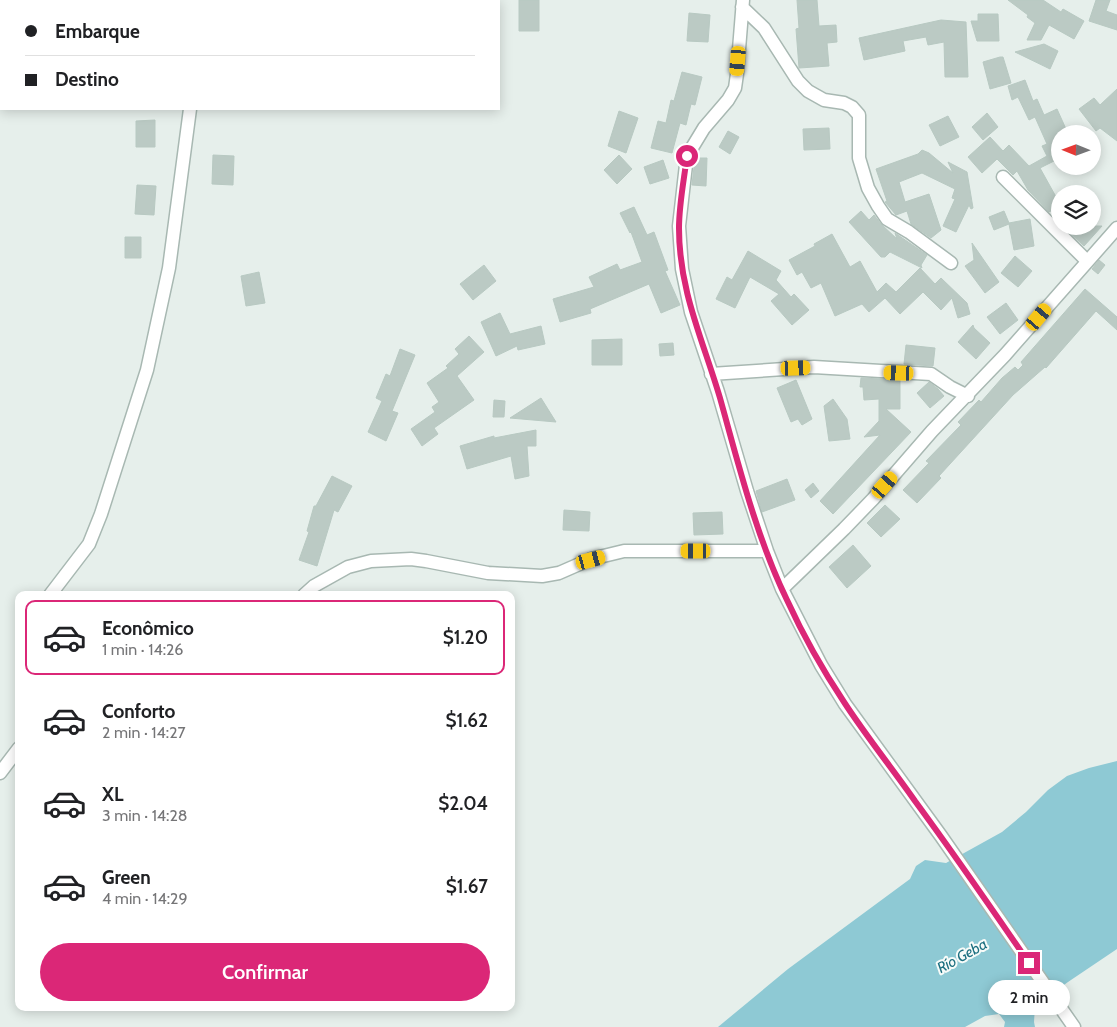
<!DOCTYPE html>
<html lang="pt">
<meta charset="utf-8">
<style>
:root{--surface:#fff;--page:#f2f2f2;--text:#202124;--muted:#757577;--line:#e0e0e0;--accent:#db2777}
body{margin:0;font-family:Cabin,sans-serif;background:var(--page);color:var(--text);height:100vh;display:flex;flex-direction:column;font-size:19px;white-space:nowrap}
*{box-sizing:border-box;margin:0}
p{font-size:16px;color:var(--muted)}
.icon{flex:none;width:28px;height:28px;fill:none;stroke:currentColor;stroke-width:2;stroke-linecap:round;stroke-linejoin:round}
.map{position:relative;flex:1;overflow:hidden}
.sheet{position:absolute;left:15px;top:591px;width:500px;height:420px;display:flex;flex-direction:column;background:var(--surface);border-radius:10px;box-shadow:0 2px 12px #0003}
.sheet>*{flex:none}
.hud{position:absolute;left:0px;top:0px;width:500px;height:110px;box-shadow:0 2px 12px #0003;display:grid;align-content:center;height:110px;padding:0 25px;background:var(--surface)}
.needle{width:32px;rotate:271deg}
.fabs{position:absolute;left:1051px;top:125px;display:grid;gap:10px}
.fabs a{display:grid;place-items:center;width:50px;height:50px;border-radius:50%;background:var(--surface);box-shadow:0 2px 12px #0003;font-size:25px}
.end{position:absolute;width:22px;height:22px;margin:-11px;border:6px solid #db2777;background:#fff;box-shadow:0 0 0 2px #fff}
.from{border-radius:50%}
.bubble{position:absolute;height:35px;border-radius:18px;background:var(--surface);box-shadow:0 2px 12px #0003;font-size:16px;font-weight:600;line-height:35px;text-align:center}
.car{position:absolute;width:15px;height:30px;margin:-15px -8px;border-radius:6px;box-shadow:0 0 4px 1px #0007;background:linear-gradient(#f5c518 24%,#345 0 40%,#f5c518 0 76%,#345 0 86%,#f5c518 0)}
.hud b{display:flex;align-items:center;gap:18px;height:48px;font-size:19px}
.hud b+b{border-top:1px solid var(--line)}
.hud i{width:12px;height:12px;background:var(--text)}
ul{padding:9px 0 0;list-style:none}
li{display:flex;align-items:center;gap:15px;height:75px;margin:0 10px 8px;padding:0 15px;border:2px solid transparent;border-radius:10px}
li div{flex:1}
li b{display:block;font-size:19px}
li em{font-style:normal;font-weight:600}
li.on{border-color:var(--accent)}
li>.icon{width:45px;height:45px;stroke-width:1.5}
.primary-button{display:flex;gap:10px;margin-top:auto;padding:10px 25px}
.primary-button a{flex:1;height:58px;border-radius:30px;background:var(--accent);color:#fff;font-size:20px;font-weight:600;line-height:58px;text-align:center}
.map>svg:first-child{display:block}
.water{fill:#8ec9d4}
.building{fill:#bbcac4;stroke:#b8c9c2}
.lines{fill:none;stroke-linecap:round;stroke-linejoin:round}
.minor-casing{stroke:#a8b8b2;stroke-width:15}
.minor{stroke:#fff;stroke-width:12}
.route{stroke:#db2777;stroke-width:6}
.labels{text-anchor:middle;stroke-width:4;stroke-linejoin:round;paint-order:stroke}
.water-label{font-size:15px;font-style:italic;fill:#1c6f80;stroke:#f7fbf9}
</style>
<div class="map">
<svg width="1117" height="1027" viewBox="0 0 1117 1027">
<rect width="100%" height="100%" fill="#e6efeb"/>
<path class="water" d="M1117,761v188l-49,33 -33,24 -1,16 1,5h-31l1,-5 -6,-8 -14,2 -20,11h-247l70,-58 122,-90 6,-13 9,-6 21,3 56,-31 24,-20 22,-22 19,-14 22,-8z"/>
<path class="building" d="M519,0h20v31h-20z
M797,0h20l2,26 17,-1 1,17 -10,1 2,23 -30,2 -3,-39 3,-1z
M1008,0h35l18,12 2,-3 21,12 -10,18 -25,-14 -8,15h-14l8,-17 -8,-6 1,-2z
M1096,0h14l-4,11 11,4v15l-28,-9z
M689,13l21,2 -2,27 -21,-1z
M978,14h20l1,27h-22l-6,-20h7z
M941,20l25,2 2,55h-23l-1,-35 -16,3 -2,-8 -23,4 2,10 -41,9 -5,-22z
M1044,44l14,7 -8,18 -35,-17z
M1000,57h3l8,26 -21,6 -7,-27z
M682,72l20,5 -7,28 -4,-1 -5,21 -6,-2 -8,30 -21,-5 7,-27 8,2 5,-23 3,1z
M1025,80l8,21 4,-2 7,16 13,-6 9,20 -6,2v27l-20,10 20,36v2l-11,6 -21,-22 -11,-19 -4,4 -16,-16 -15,14 -14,-16 22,-20 13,14 6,-6 20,21 18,-10 -5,-10 5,-2 -12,-27 -6,3 -11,-23 -6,3 -4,-14z
M1117,89v52l-17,-13 -4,3 -17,-22 15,-11 6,7z
M619,111l19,7 -12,35 -18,-7z
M987,113l11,14 -15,13 -11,-13z
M948,116l11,21 -19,9 -11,-21z
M155,120v27h-19v-26z
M829,128l1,21 -26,1 -1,-21z
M728,131l11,6 -9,17 -11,-7z
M922,150l7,3 24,20 -5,-11 19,10 6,36 -2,1 -2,-4 -13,27 -13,-6 12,-27 -3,-1 3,-9 -33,-16 -23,9 6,20 24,-8 12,36 -10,8 -20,-14 -4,-13 -11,4 -11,-13 2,-1 -11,-32 42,-15z
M213,155l21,1 -1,29 -21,-1z
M619,155l13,14 -15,15 -13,-14z
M695,158h12l-1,28 -14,-1z
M663,160l6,18 -19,6 -6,-17z
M137,185l19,1 -2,29 -19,-1z
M634,207l13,28 7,-3 14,38 -3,1 15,34 -19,8 -12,-29 -59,25 1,4 -31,9 -7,-23 41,-12 -5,-10 28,-13 3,6 22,-8 -11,-30 -1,1 -10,-20z
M861,211l8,9 5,-5 7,9 16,15 -2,-6 32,22 -6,10 1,3 -32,-16 -5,5h-4l-32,-35z
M1004,211l5,12 21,-4 4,27 -20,4 -5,-26 -15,6 -5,-13z
M1072,226h30l-18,20 -16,-15z
M832,234l18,33 10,-6 17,31 9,-9 10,9 24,-24 15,16 6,-6 26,25 3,11 -12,4 -6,-20 -11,12 -18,-18 -23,22 -15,-16 -16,14 -7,-8 -27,12 -14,-33 -10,5 -9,-16 -5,3 -8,-15 26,-14 -1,-2z
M125,237h16v21h-16z
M972,243l27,39 -14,11 -20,-27 9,-6z
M748,251l33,20 -5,9 15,17 3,-3 15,16 -17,15 -21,-24 8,-7 -29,-17 -15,31 -19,-9 11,-22 5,3z
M1015,256l17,15 -14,16 -17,-14z
M1099,260l6,5 -7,9 -6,-5z
M484,265l12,16 -23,19 -13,-16z
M259,272l6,31 -19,3 -5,-30z
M1085,289l32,28v13l-21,-19 -50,57 -1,-1 -32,28 -74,81 2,2 -24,25 -14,-13 26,-27 -3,-2 35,-36 -3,-3 21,-22 2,2 21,-24 13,-11 3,3 5,-5 -2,-3z
M1006,303l12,17 -18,14 -13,-17z
M500,313l10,21 31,-8 4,18 -27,6 -1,-4 -21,10 -15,-34z
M973,325l1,3 16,15 -14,16 -18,-17z
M469,336l15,16 -27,24 17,24 -40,28 4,6 -16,12 -11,-17 24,-17 -3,-5 7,-5 -12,-19 21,-15 -2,-2 13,-12 -4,-5z
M622,339v26h-30v-25z
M673,343l1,12 -14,1 -1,-12z
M906,345l29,3 -2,18 -29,-2z
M400,349l15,6 -23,56 6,2 -12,28 -18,-9 14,-31 -6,-3 10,-24 4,2z
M861,378l39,2v29h-14l25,23 -78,82 -13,-13 60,-66 -16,2 15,-16v-22l-15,1 -1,-13h-3z
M796,380l16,39 -10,6 -4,-6 -7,3 -14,-34z
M929,382l9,7 6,7 -14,12 -13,-15z
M541,398l15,24 -46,-4z
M833,399l14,20 3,20 -21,2 -5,-35z
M494,400l11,1 -1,16h-11z
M536,430v16h-9l2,30 -14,3 -4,-23 -44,13 -7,-23 34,-10v2z
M332,476l20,10 -14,26 -4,-2 -17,56 -18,-6 10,-28 -2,-1 7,-25h2z
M787,479l8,21 -33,12 -6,-21z
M813,483l6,8 -8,7 -6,-8z
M885,505l15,14 -19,18 -14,-14z
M564,510l26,2 -1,19 -26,-1z
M722,512l1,22 -29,1 -1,-22z
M853,545l18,21 -24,22 -18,-21z"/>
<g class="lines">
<g class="minor-casing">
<path id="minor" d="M743,0l-6,74 -2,14 -7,12 -24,28 -17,28 -8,70 3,43 9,43 27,80 29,99 20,60 15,38 39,76 24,39 96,132 133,191
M211,1v-1
M742,7l22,21 34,53 10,10 16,9 20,3 8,4 7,8v43l9,30 10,18 9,13 22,13 42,31
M1003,177l84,84
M711,374l103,-7 117,7 19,13 18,9
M782,589l62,-60 29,-30 59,-68 73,-76 112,-127
M50,595l39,-51 12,-30 46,-144 22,-102 21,-159
M304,595l10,-9 34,-19 23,-6 40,-2 15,2 62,12 54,3 17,-3 32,-14 33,-8h143
M0,773l19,-25"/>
</g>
<use href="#minor" class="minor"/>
</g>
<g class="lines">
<path class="route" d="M687,156c-3,24 -8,48 -8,72 0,63 24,112 41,170 19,68 36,138 67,202 16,35 35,69 57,102 22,34 48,66 71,99 39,53 77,108 114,162"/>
</g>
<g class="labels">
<g class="water-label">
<text transform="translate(962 956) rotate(-29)" y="5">Río Geba</text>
</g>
</g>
</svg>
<div class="fabs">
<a><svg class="needle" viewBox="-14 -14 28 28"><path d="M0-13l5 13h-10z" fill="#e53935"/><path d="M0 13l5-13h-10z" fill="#757577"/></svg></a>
<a><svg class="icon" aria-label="layers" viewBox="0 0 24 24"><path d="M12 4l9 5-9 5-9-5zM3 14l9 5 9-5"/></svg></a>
</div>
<i class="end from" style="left:687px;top:156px"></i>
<i class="end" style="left:1029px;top:963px"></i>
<div class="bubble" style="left:988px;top:980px;width:82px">2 min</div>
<i class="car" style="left:738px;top:61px;rotate:185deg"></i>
<i class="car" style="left:1039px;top:317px;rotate:40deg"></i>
<i class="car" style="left:796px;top:368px;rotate:88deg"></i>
<i class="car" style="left:899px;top:373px;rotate:272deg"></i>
<i class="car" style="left:885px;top:485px;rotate:41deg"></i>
<i class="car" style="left:696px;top:551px;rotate:270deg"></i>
<i class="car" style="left:591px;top:560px;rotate:75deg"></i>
<div class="hud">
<b><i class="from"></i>Embarque</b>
<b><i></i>Destino</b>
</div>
<section class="sheet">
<ul>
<li class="on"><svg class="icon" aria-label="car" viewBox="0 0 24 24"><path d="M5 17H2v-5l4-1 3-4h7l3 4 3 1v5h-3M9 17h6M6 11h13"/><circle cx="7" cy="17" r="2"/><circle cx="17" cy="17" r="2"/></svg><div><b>Econômico</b><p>1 min · 14:26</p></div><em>$1.20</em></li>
<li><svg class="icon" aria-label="car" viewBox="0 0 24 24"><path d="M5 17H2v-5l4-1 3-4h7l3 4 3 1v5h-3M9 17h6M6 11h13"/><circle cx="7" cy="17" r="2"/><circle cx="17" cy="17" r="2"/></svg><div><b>Conforto</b><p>2 min · 14:27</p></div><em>$1.62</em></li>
<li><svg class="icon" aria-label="car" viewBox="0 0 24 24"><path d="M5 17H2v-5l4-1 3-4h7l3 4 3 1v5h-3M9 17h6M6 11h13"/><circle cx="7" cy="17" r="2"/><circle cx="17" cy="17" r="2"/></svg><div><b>XL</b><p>3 min · 14:28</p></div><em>$2.04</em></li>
<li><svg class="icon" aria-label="car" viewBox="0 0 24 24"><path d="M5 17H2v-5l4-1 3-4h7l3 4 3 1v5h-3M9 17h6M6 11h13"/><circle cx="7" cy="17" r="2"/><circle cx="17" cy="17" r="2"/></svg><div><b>Green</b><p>4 min · 14:29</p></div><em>$1.67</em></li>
</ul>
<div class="primary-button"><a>Confirmar</a></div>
</section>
</div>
